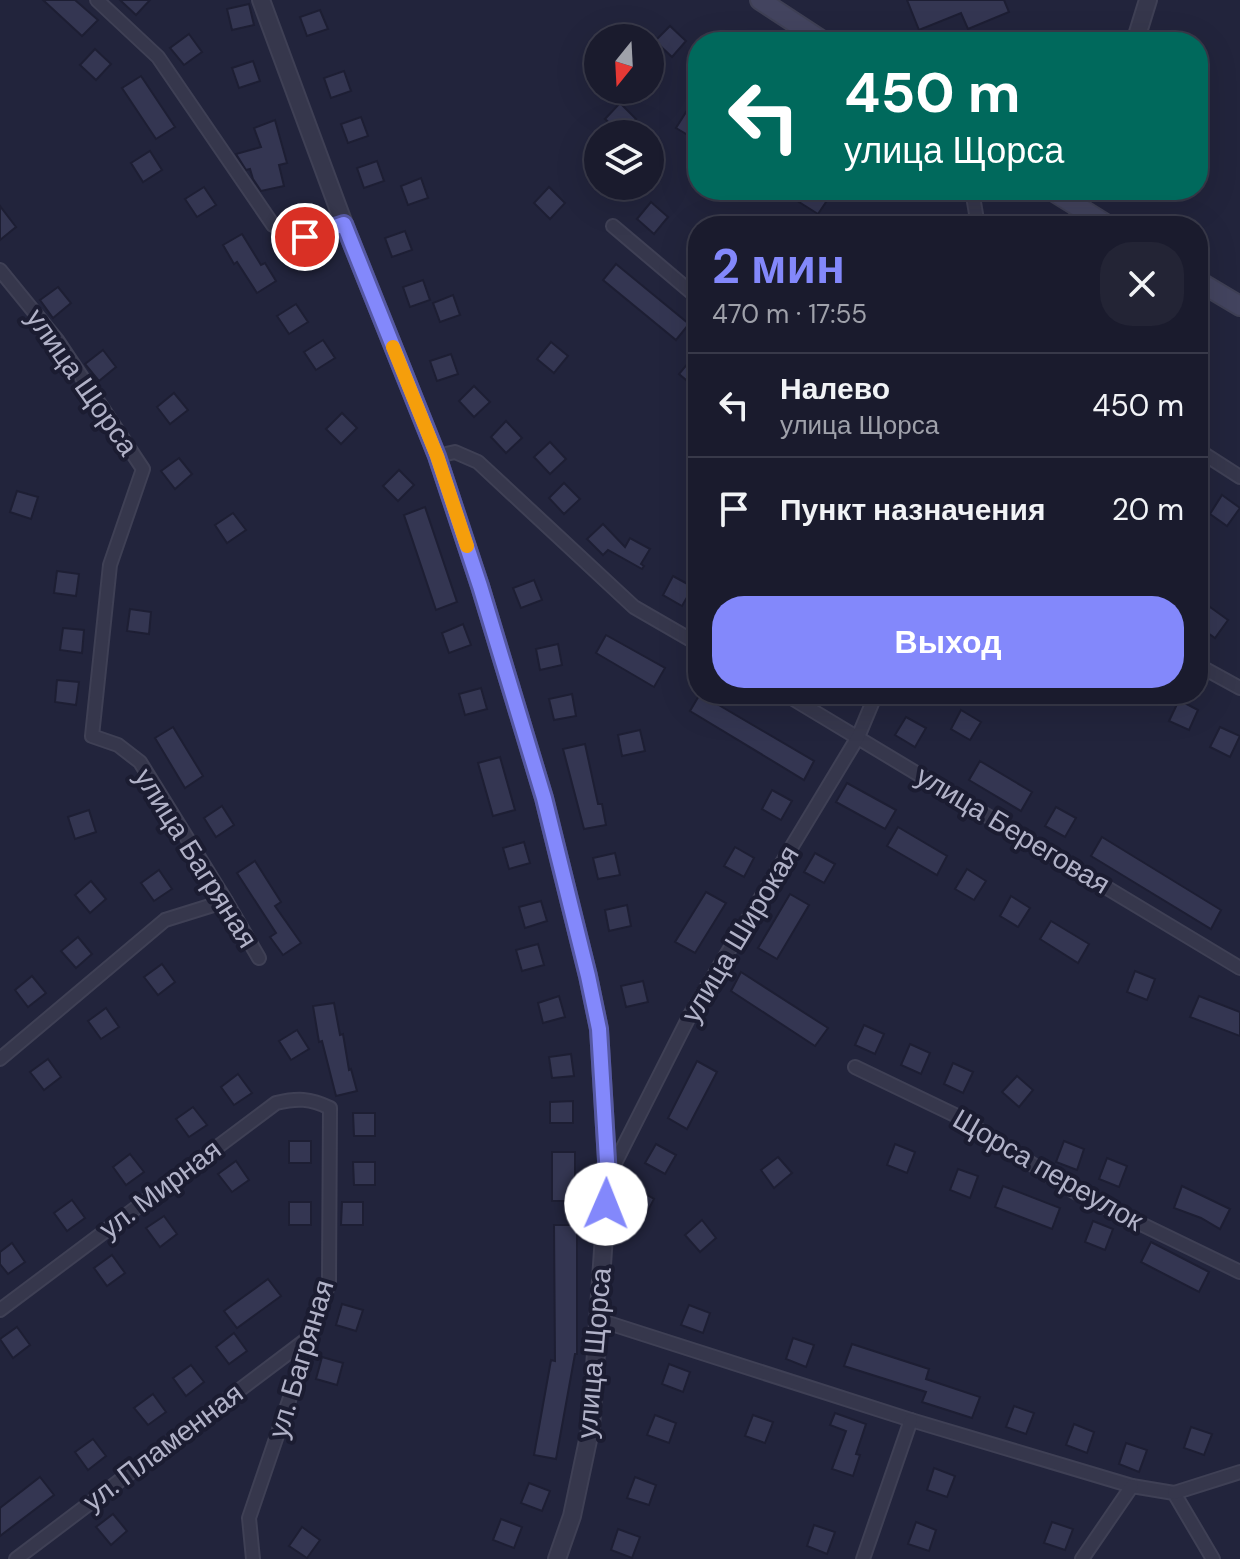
<!DOCTYPE html>
<html lang="ru">
<meta charset="utf-8">
<style>
body{margin:0;font-family:"DM Sans",sans-serif;background:#232435;color:#f1f3f6;height:100vh;display:flex;flex-direction:column;font-size:30px;white-space:nowrap}
*{box-sizing:border-box;margin:0}
p{font-size:26px;color:#9fa1aa}
.icon{flex:none;width:44px;height:44px;fill:none;stroke:currentColor;stroke-width:2;stroke-linecap:round;stroke-linejoin:round}
.map{position:relative;flex:1;overflow:hidden}
.details{position:absolute;left:688px;top:216px;width:520px;height:488px;display:flex;flex-direction:column;background:#1a1b2d;border-radius:32px;box-shadow:0 8px 32px #0002,0 0 0 2px #383949}
.details>*{flex:none}
.guide{position:absolute;left:688px;top:32px;width:520px;height:168px;border-radius:32px;box-shadow:0 8px 32px #0002,0 0 0 2px #383949;background:#00695c;color:#fff;overflow:hidden}
.needle{width:52px;rotate:198deg}
.tools{position:absolute;left:584px;top:24px;display:grid;gap:16px}
.tools a{display:grid;place-items:center;width:80px;height:80px;border-radius:50%;background:#1a1b2d;box-shadow:0 8px 32px #0002,0 0 0 2px #383949;font-size:40px}
.pin{position:absolute;display:grid;place-items:center;width:68px;height:68px;color:#fff;margin:-34px;border:4px solid #fff;border-radius:50%;box-shadow:0 2px 8px #0007}
.me{position:absolute;width:88px;margin:-44px;rotate:1deg;stroke-linejoin:round;filter:drop-shadow(0 0 6px #0008)}
.turn{display:flex;align-items:center;gap:28px;height:168px;padding:0 24px;font-size:36px}
.turn .icon{width:104px;height:104px;stroke-width:2.5}
.turn b{display:block;font-size:56px;line-height:68px}
.round{display:grid;place-items:center;flex:none;width:84px;height:84px;border-radius:32px;background:#232435}
.head{display:flex;align-items:center;justify-content:space-between;height:136px;padding:0 24px}
h1{font-size:48px;font-weight:700;line-height:60px;color:#8388fb}
.primary-button{display:flex;gap:16px;margin-top:auto;padding:16px 24px}
.primary-button a{flex:1;height:92px;border-radius:32px;background:#8388fb;color:#fff;font-size:32px;font-weight:700;line-height:92px;text-align:center}
ul{padding:0;list-style:none}
li{display:flex;align-items:center;gap:24px;height:104px;padding:0 24px;border-top:2px solid #383949}
li div{flex:1}
li b{display:block;font-size:30px}
li em{font-style:normal}
.map>svg:first-child{display:block}
</style>
<div class="map">
<svg width="1240" height="1559" viewBox="0 0 1240 1559">
<rect width="100%" height="100%" fill="#22243c"/>
<!-- building -->
<g fill="#343652" stroke="#1d1e33" stroke-width="2">
<path d="M43 0H75L98 20 82 36Z"/>
<path d="M120 0H150L136 15Z"/>
<path d="M907 0H1004L1009 12 968 29 961 13 919 30Z"/>
<path d="M249 4 254 25 232 30 227 9Z"/>
<path d="M320 10 328 29 307 36 300 17Z"/>
<path d="M670 26 686 41 672 57 655 41Z"/>
<path d="M189 34 202 52 184 65 170 48Z"/>
<path d="M95 49 111 64 96 80 80 65Z"/>
<path d="M253 61 260 81 239 88 232 68Z"/>
<path d="M344 71 351 91 331 98 324 78Z"/>
<path d="M141 76 175 127 156 139 122 88Z"/>
<path d="M620 103 636 119 622 134 605 119Z"/>
<path d="M688 109 698 116V141L676 128Z"/>
<path d="M361 117 368 136 348 143 341 124Z"/>
<path d="M275 120 287 163 279 165 284 186 261 191 253 179 250 169 246 170 236 154 261 147 254 128Z"/>
<path d="M150 151 162 170 143 182 131 163Z"/>
<path d="M377 161 384 181 364 188 357 168Z"/>
<path d="M421 178 428 198 408 205 401 186Z"/>
<path d="M204 187 216 205 197 217 185 199Z"/>
<path d="M549 187 565 203 550 219 534 203Z"/>
<path d="M780 190H821L830 196 818 214Z"/>
<path d="M651 202 668 217 654 234 637 219Z"/>
<path d="M0 206 16 227 0 240Z"/>
<path d="M405 231 412 250 392 257 385 238Z"/>
<path d="M242 234 261 265 265 263 276 281 257 293 237 262 234 264 223 245Z"/>
<path d="M616 264 689 324 676 340 603 280Z"/>
<path d="M423 280 430 300 410 307 403 287Z"/>
<path d="M58 287 71 303 53 318 40 300Z"/>
<path d="M453 295 460 315 440 322 433 303Z"/>
<path d="M296 304 308 322 289 334 277 316Z"/>
<path d="M323 340 335 358 316 370 304 352Z"/>
<path d="M551 342 568 356 554 373 537 359Z"/>
<path d="M103 350 116 367 99 381 85 364Z"/>
<path d="M698 351V390L679 374Z"/>
<path d="M451 354 458 374 437 381 430 361Z"/>
<path d="M474 386 490 402 474 417 459 401Z"/>
<path d="M174 393 188 410 170 424 157 407Z"/>
<path d="M342 413 357 428 341 444 326 429Z"/>
<path d="M506 421 522 438 506 453 491 437Z"/>
<path d="M550 442 566 459 550 474 534 457Z"/>
<path d="M179 458 192 474 175 489 161 471Z"/>
<path d="M399 470 414 485 398 501 383 486Z"/>
<path d="M564 483 580 499 564 514 549 498Z"/>
<path d="M17 491 38 497 31 519 10 512Z"/>
<path d="M1222 495 1240 508 1227 526 1210 514Z"/>
<path d="M425 507 457 602 436 610 404 515Z"/>
<path d="M233 513 246 530 227 543 215 525Z"/>
<path d="M603 524 625 547 630 538 650 549 641 564 644 566 642 569 608 550 603 555 587 539Z"/>
<path d="M57 571 79 574 76 596 54 593Z"/>
<path d="M673 576 693 587 682 606 663 595Z"/>
<path d="M534 580 542 600 521 608 513 588Z"/>
<path d="M1210 607 1228 620 1215 638 1198 626Z"/>
<path d="M130 609 151 612 149 634 127 631Z"/>
<path d="M463 624 471 645 449 653 442 633Z"/>
<path d="M63 628 84 630 82 653 60 650Z"/>
<path d="M606 635 665 668 654 687 596 653Z"/>
<path d="M558 644 562 665 540 670 536 649Z"/>
<path d="M57 680 79 682 76 705 55 702Z"/>
<path d="M481 688 487 709 465 715 459 694Z"/>
<path d="M572 694 576 716 554 720 549 699Z"/>
<path d="M700 694 814 761 804 780 690 711Z"/>
<path d="M1179 700 1198 710 1189 730 1169 721Z"/>
<path d="M961 710 981 722 970 740 951 729Z"/>
<path d="M906 717 926 728 915 747 895 735Z"/>
<path d="M173 727 203 776 185 788 155 738Z"/>
<path d="M1220 727 1240 736 1230 757 1210 747Z"/>
<path d="M640 730 645 751 622 756 618 735Z"/>
<path d="M585 744 598 804H602L606 825 584 829 563 749Z"/>
<path d="M500 757 515 810 493 816 478 763Z"/>
<path d="M980 761 1032 792 1021 811 969 780Z"/>
<path d="M847 783 896 810 885 829 836 802Z"/>
<path d="M772 790 792 801 781 820 762 809Z"/>
<path d="M222 806 234 825 216 837 204 818Z"/>
<path d="M1056 807 1076 818 1065 837 1045 826Z"/>
<path d="M89 810 96 832 75 839 68 817Z"/>
<path d="M898 827 947 856 937 875 887 846Z"/>
<path d="M1102 837 1221 910 1211 929 1091 856Z"/>
<path d="M524 842 530 863 509 869 503 848Z"/>
<path d="M735 847 754 858 744 877 724 866Z"/>
<path d="M615 853 620 875 598 879 593 858Z"/>
<path d="M815 853 835 864 824 883 804 872Z"/>
<path d="M255 861 281 902 275 906 301 943 283 955 270 937 276 933 237 873Z"/>
<path d="M967 869 986 881 974 900 955 889Z"/>
<path d="M159 870 172 889 154 901 141 883Z"/>
<path d="M91 881 106 899 90 913 75 895Z"/>
<path d="M706 892 726 903 695 953 675 942Z"/>
<path d="M790 894 809 905 777 959 758 948Z"/>
<path d="M1011 896 1030 908 1018 927 1000 916Z"/>
<path d="M541 901 547 921 525 928 519 907Z"/>
<path d="M627 905 631 926 609 931 605 910Z"/>
<path d="M1051 921 1089 944 1078 963 1040 939Z"/>
<path d="M78 937 92 954 76 968 61 951Z"/>
<path d="M538 944 544 965 522 971 516 950Z"/>
<path d="M162 964 175 982 158 995 144 977Z"/>
<path d="M1135 971 1155 979 1147 1000 1127 992Z"/>
<path d="M741 972 828 1028 815 1046 731 991Z"/>
<path d="M32 976 46 993 28 1007 15 990Z"/>
<path d="M643 981 648 1002 626 1007 621 986Z"/>
<path d="M559 996 565 1017 543 1023 538 1003Z"/>
<path d="M1199 996 1240 1012V1036L1190 1017Z"/>
<path d="M334 1003 340 1035 343 1034 349 1070 351 1069 357 1091 336 1096 322 1041 319 1042 313 1006Z"/>
<path d="M106 1008 119 1027 101 1039 88 1021Z"/>
<path d="M864 1025 884 1034 875 1054 855 1045Z"/>
<path d="M297 1030 309 1049 291 1060 279 1041Z"/>
<path d="M910 1044 930 1053 921 1074 901 1065Z"/>
<path d="M571 1054 574 1076 552 1078 549 1057Z"/>
<path d="M48 1059 61 1077 44 1090 30 1072Z"/>
<path d="M697 1061 717 1072 687 1129 668 1118Z"/>
<path d="M953 1063 973 1072 963 1093 944 1084Z"/>
<path d="M238 1074 252 1093 234 1105 221 1087Z"/>
<path d="M1017 1076 1033 1090 1019 1107 1002 1092Z"/>
<path d="M573 1101V1123H550V1102Z"/>
<path d="M193 1107 207 1125 189 1137 176 1119Z"/>
<path d="M353 1113H375V1136H354Z"/>
<rect x="289" y="1141" width="22" height="22"/>
<path d="M1064 1141 1084 1149 1077 1170 1056 1162Z"/>
<path d="M656 1144 676 1155 665 1174 645 1163Z"/>
<path d="M895 1144 915 1152 907 1173 887 1165Z"/>
<rect x="552" y="1152" width="23" height="49"/>
<path d="M130 1154 144 1172 126 1185 113 1167Z"/>
<path d="M778 1157 792 1173 774 1188 761 1170Z"/>
<path d="M1107 1158 1127 1166 1119 1187 1099 1179Z"/>
<path d="M236 1161 249 1180 232 1192 218 1174Z"/>
<path d="M353 1162H375V1185H354Z"/>
<path d="M958 1169 978 1176 970 1198 950 1190Z"/>
<path d="M1003 1186 1060 1208 1052 1229 995 1207Z"/>
<path d="M1182 1186 1230 1209 1220 1229 1201 1218 1174 1208Z"/>
<path d="M635 1188 654 1199 644 1218 624 1208Z"/>
<path d="M72 1200 85 1218 67 1231 54 1213Z"/>
<rect x="289" y="1202" width="22" height="23"/>
<path d="M342 1202H363V1225H341Z"/>
<path d="M164 1216 177 1234 160 1247 146 1228Z"/>
<path d="M702 1220 716 1238 700 1252 685 1235Z"/>
<path d="M1093 1221 1113 1229 1105 1250 1085 1242Z"/>
<path d="M554 1225H577V1354H575L556 1459 534 1455 551 1360 555 1361Z"/>
<path d="M1151 1242 1209 1272 1199 1292 1141 1262Z"/>
<path d="M12 1243 25 1262 8 1274 0 1264V1252Z"/>
<path d="M112 1255 125 1273 107 1286 94 1268Z"/>
<path d="M268 1279 281 1296 237 1328 224 1311Z"/>
<path d="M342 1304 363 1310 356 1331 336 1325Z"/>
<path d="M689 1305 710 1313 703 1333 681 1325Z"/>
<path d="M17 1327 30 1345 13 1358 0 1339Z"/>
<path d="M234 1333 247 1351 229 1364 216 1347Z"/>
<path d="M793 1338 814 1345 806 1367 786 1359Z"/>
<path d="M852 1344 929 1369 926 1379 980 1397 972 1418 922 1402 926 1392 844 1366Z"/>
<path d="M322 1357 343 1363 337 1385 316 1379Z"/>
<path d="M669 1364 690 1372 683 1392 662 1384Z"/>
<path d="M191 1365 204 1382 186 1396 173 1378Z"/>
<path d="M153 1394 166 1412 148 1425 134 1408Z"/>
<path d="M1014 1406 1034 1413 1026 1434 1006 1427Z"/>
<path d="M835 1413 866 1424 856 1454 860 1455 853 1476 832 1469 846 1431 830 1425Z"/>
<path d="M655 1415 676 1423 669 1443 647 1435Z"/>
<path d="M753 1415 773 1422 765 1443 745 1436Z"/>
<path d="M1074 1424 1094 1432 1087 1453 1066 1445Z"/>
<path d="M1191 1427 1212 1434 1204 1455 1184 1448Z"/>
<path d="M93 1439 106 1456 88 1470 75 1452Z"/>
<path d="M1126 1443 1147 1450 1139 1472 1119 1464Z"/>
<path d="M934 1468 955 1476 947 1497 927 1490Z"/>
<path d="M40 1477 54 1495 0 1536V1508Z"/>
<path d="M635 1477 656 1485 649 1505 627 1498Z"/>
<path d="M529 1483 550 1491 542 1511 521 1503Z"/>
<path d="M113 1514 127 1531 111 1545 96 1527Z"/>
<path d="M501 1519 522 1527 514 1548 493 1540Z"/>
<path d="M916 1522 936 1530 929 1551 908 1544Z"/>
<path d="M1052 1522 1073 1529 1065 1550 1044 1543Z"/>
<path d="M814 1525 835 1532 827 1554 807 1546Z"/>
<path d="M302 1527 320 1540 307 1558 289 1546Z"/>
<path d="M618 1529 640 1537 632 1558 611 1550Z"/>
</g>
<g fill="none" stroke-linecap="round" stroke-linejoin="round">
<defs>
<g id="minor">
<path d="M97 0 158 57 273 225C304 242 312 234 344 224"/>
<path d="M972 190 978 226"/>
<path d="M613 226 698 298"/>
<path d="M0 270 57 340 143 469 110 565 92 736 118 745 140 762 226 901 259 958"/>
<path d="M1198 450 1240 477"/>
<path d="M437 456 455 452 478 462 634 607 698 644"/>
<path d="M1198 665 1240 688"/>
<path d="M785 694 1240 968"/>
<path d="M0 1059 165 920 226 901"/>
<path d="M855 1067 959 1117 1075 1192 1240 1272"/>
<path d="M608 1177 690 1015 858 737 876 694"/>
<path d="M0 1310 276 1103C297 1098 310 1098 330 1108L329 1283 249 1518 253 1559"/>
<path d="M599 1320 911 1420 1132 1486 1174 1493 1213 1559"/>
<path d="M1174 1493 1240 1472"/>
<path d="M16 1559 311 1336"/>
<path d="M863 1559 911 1420"/>
<path d="M1082 1559 1132 1486"/>
</g>
<g id="tertiary">
<path d="M261 0 344 224 437 456 480 586 544 798 588 976 599 1029 608 1177 591 1426 572 1516 557 1559"/>
<path d="M1135 42 1148 0"/>
<path d="M1075 206 1085 190"/>
</g>
<g id="secondary">
<path d="M760 0 824 42"/>
<path d="M1051 190 1109 226"/>
<path d="M1198 281 1240 306"/>
</g>
</defs>
<!-- minor casing -->
<use href="#minor" stroke="#3f4055" stroke-width="16"/>
<!-- tertiary casing -->
<use href="#tertiary" stroke="#3f4055" stroke-width="20"/>
<!-- secondary casing -->
<use href="#secondary" stroke="#3f4055" stroke-width="22"/>
<!-- minor -->
<use href="#minor" stroke="#36374c" stroke-width="12"/>
<!-- tertiary -->
<use href="#tertiary" stroke="#36374c" stroke-width="16"/>
<!-- secondary -->
<use href="#secondary" stroke="#43445f" stroke-width="18"/>
</g>
<g fill="none" stroke-linecap="round" stroke-linejoin="round">
<defs>
<path id="route" d="M305 237 344 224 437 456 480 586 544 798 588 976 599 1029 608 1177 606 1204"/>
</defs>
<!-- route casing -->
<use href="#route" stroke="#5558a3" stroke-width="20"/>
<!-- route -->
<use href="#route" stroke="#8388fb" stroke-width="14"/>
<!-- slow -->
<path stroke="#f59e0b" stroke-width="14" d="M393 347 437 456 467 546"/>
</g>
<g text-anchor="middle" dominant-baseline="central" stroke-width="8" stroke-linejoin="round" paint-order="stroke">
<!-- street labels -->
<g font-size="28" fill="#b1b2c8" stroke="#1b1c31">
<text transform="translate(82 382) rotate(55)">улица Щорса</text>
<text transform="translate(1013 830) rotate(31)">улица Береговая</text>
<text transform="translate(196 858) rotate(58)">улица Багряная</text>
<text transform="translate(740 934) rotate(-59)">улица Широкая</text>
<text transform="translate(1048 1170) rotate(30)">Щорса переулок</text>
<text transform="translate(160 1189) rotate(-37)">ул. Мирная</text>
<text transform="translate(594 1353) rotate(-85)">улица Щорса</text>
<text transform="translate(301 1359) rotate(-73)">ул. Багряная</text>
<text transform="translate(163 1447) rotate(-37)">ул. Пламенная</text>
</g>
</g>
</svg>
<div class="tools">
<a><svg class="needle" viewBox="-14 -14 28 28"><path d="M0-13l5 13h-10z" fill="#e53935"/><path d="M0 13l5-13h-10z" fill="#9fa1aa"/></svg></a>
<a><svg class="icon" aria-label="layers" viewBox="0 0 24 24"><path d="M12 4l9 5-9 5-9-5zM3 14l9 5 9-5"/></svg></a>
</div>
<div class="pin" style="left:305px;top:237px;background:#d93025"><svg class="icon" aria-label="arrive" viewBox="0 0 24 24"><path d="M6 21V4h12l-3 4 3 4H6"/></svg></div>
<svg class="me" style="left:606px;top:1204px" viewBox="-20 -20 40 40"><circle r="19" fill="#fff"/><path d="M0-13L10 11 0 6-10 11z" fill="#8388fb"/></svg>
<div class="guide">
<div class="turn"><svg class="icon" aria-label="left" viewBox="0 0 24 24"><path d="M17 20v-9H6M10 6l-5 5 5 5"/></svg><div><b>450 m</b>улица Щорса</div></div>
</div>
<section class="details">
<div class="head"><div><h1>2 мин</h1><p>470 m · 17:55</p></div><a class="round"><svg class="icon" aria-label="close" viewBox="0 0 24 24"><path d="M6 6l12 12M18 6L6 18"/></svg></a></div>
<ul>
<li><svg class="icon" aria-label="left" viewBox="0 0 24 24"><path d="M17 20v-9H6M10 6l-5 5 5 5"/></svg><div><b>Налево</b><p>улица Щорса</p></div><em>450 m</em></li>
<li><svg class="icon" aria-label="arrive" viewBox="0 0 24 24"><path d="M6 21V4h12l-3 4 3 4H6"/></svg><div><b>Пункт назначения</b></div><em>20 m</em></li>
</ul>
<div class="primary-button"><a>Выход</a></div>
</section>
</div>
